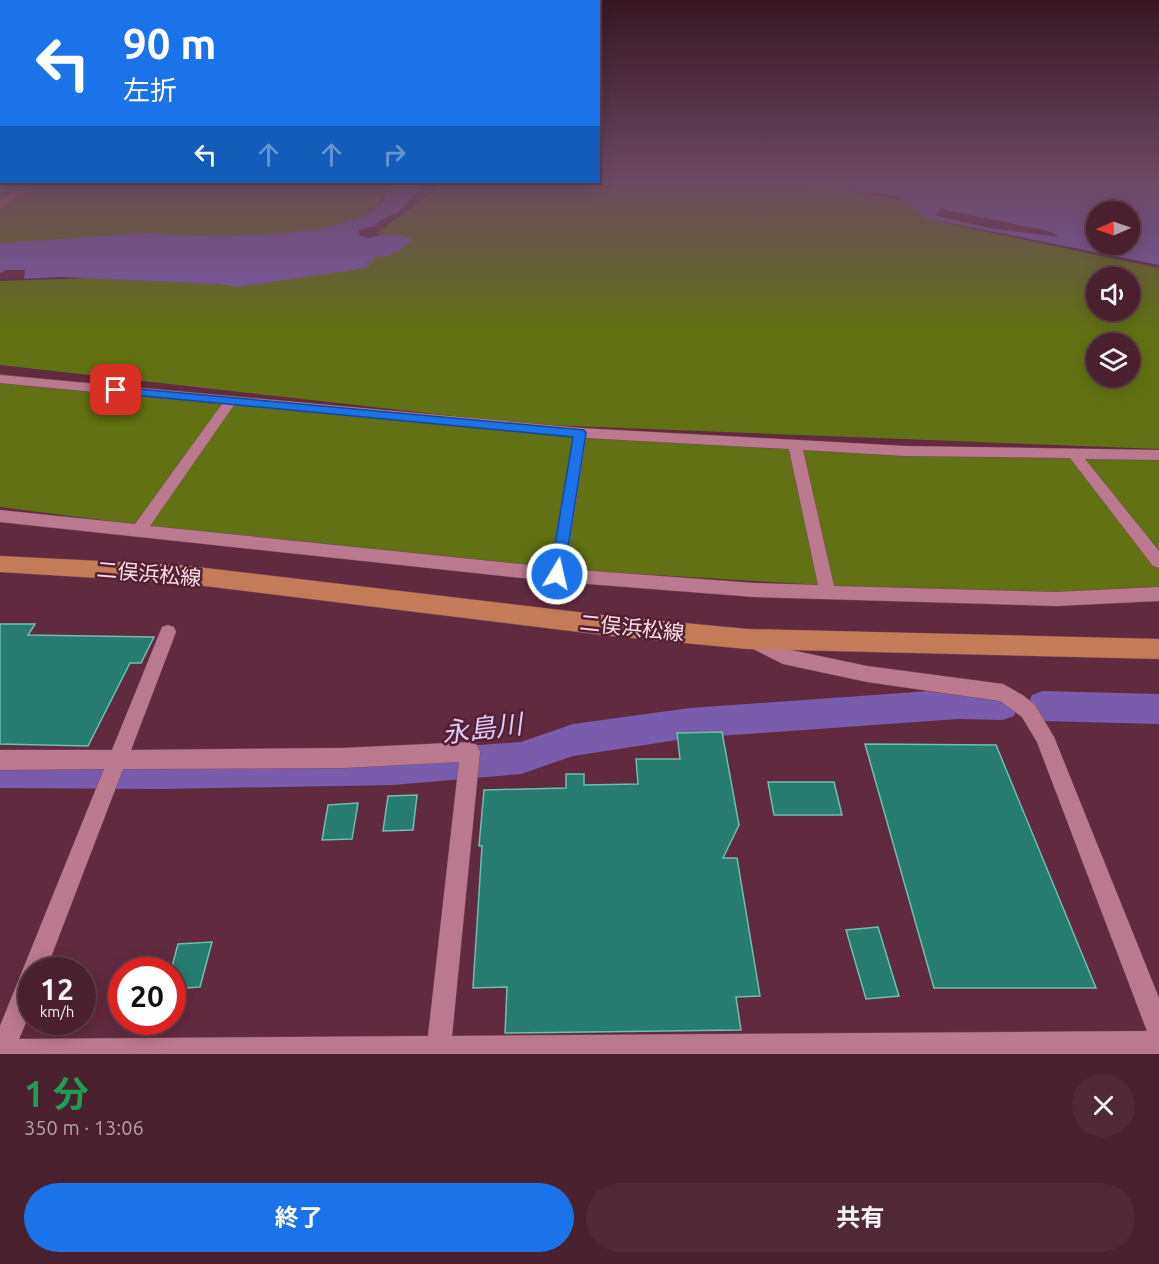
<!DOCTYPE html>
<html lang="ja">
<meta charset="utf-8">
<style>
body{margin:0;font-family:Ubuntu,"Noto Sans JP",sans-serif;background:#512836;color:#f1f3f6;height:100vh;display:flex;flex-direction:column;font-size:22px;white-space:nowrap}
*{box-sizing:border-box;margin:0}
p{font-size:20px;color:#b2a3aa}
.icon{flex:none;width:33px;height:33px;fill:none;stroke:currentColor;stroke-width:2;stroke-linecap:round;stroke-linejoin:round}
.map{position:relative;height:1054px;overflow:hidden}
.sheet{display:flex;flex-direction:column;background:#4a202e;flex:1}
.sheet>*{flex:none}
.guide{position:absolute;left:0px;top:0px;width:600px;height:183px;box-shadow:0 3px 15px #0003,0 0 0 2px #613e4a;background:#1a73e8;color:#fff;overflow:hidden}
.needle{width:39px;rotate:268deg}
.fabs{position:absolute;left:1086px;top:201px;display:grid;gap:12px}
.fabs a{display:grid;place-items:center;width:54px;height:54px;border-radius:50%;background:#4a202e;box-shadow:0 3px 15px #0003,0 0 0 2px #613e4a;font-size:30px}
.speed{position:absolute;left:18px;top:957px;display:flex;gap:12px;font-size:30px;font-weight:700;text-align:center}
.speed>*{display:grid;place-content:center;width:78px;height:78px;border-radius:50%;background:#4a202e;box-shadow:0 3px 15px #0003,0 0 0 2px #613e4a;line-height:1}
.speed small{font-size:15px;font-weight:400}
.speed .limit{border:9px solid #d22;background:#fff;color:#111}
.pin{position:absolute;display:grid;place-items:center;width:51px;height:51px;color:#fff;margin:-26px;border-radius:12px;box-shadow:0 3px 9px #0006}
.me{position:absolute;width:66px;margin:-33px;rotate:9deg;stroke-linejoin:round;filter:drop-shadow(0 0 4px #0008)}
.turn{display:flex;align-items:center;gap:21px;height:126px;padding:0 24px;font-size:27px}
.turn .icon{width:78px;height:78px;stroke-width:2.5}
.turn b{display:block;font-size:42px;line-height:51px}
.lanes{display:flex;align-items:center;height:57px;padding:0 24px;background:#0003;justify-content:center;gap:30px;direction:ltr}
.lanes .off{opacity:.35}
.round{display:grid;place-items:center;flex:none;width:63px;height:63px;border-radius:32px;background:#512836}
.headline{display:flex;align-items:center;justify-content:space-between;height:102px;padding:0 24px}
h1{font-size:36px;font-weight:700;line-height:45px;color:#1e9e55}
.action{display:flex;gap:12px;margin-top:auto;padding:12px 24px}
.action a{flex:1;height:69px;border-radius:36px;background:#1a73e8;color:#fff;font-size:24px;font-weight:700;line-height:69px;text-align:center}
.action a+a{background:#512836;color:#f1f3f6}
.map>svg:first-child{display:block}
</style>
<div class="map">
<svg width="1159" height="1054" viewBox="0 0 1159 1054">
<rect width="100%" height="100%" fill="#622a3e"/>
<!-- green -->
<g fill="#617113" fill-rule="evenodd">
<path d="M0 183H392L378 205 344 228 223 245 134 234 0 255Z"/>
<path d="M444 183 815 185 904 200 945 223 1159 268V449L546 425 836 447 1159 453V593L1056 599 421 561 0 507V374L288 406 497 421 0 365V281L92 278 253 285 412 240 376 234ZM1096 278H1130V310H1096ZM1096 344H1130V376H1096Z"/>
</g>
<!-- water -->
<g fill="#7a5cac" fill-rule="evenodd">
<path d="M390 183H425L397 213 386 217 374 226 359 230 360 235 368 238C384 234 398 232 414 240 398 250 394 258 373 257L374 261 366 263 371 266 353 270 237 287 220 284 60 277 24 279 25 270H6L0 273V243C47 240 94 237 141 233 156 232 171 235 186 235 230 236 363 239 386 196 388 192 388 187 390 183Z"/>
<path d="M789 183H1159V265L925 218 904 200 894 195ZM941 209 1048 231 1060 237 989 228 937 216 936 214ZM1096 212H1130V244H1096Z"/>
</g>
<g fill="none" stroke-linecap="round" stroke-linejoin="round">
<!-- river -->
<g fill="#7a5cac" fill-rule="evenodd">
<path d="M958 689 1003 690 1014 694 1019 705 1014 716 1003 720 958 719 690 738 573 756 521 774 393 785 161 789 0 788V754L161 755 393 751 521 742 573 724 690 708Z"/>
<path d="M1043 691 1159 694V724L1043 721 1032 717 1027 706 1032 695Z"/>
</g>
</g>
<!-- building -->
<g fill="#267c6e" stroke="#6ebfaf" stroke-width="1.5">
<path d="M0 624H35L28 635 154 637 141 663H130L88 746 0 744Z"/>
<path d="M722 732 739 825 723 858H737L760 996 736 997 741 1030 505 1033 507 987 473 988 482 846H479L484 790 566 788V774H584V785L638 784 636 759H680L677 733Z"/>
<path d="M865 744 996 745 1096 988H934Z"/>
<path d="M768 782H834L842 815H774Z"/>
<path d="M417 795 413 830 383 831 388 796Z"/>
<path d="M358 803 352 839 322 840 328 805Z"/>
<path d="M878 927 899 996 866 999 846 930Z"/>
<path d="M212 942 200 987 172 989 171 970 178 944Z"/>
</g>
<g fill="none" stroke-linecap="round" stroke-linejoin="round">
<defs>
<g id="minor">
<path d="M0 375 580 428 905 446 1159 450V460L1085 459 1159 551V568L1153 566 1070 458 905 456 803 450 834 586 1056 592 1159 587V601L1056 606 754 597 550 581 0 522V510L135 524 222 404 0 383ZM234 405 573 437 550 567 150 526ZM586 438 789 449 818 585 754 583 566 569Z"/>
<path d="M168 625 174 627 176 632 131 750 343 748 470 742 477 745 480 752 452 1036 1147 1031 1037 742 1022 717 1000 701 867 682 783 664 747 646 744 641 747 636 753 633 786 649 867 666 1003 684 1024 696 1035 705 1054 737 1159 998V1054H0V1026L104 769 0 770V750H112L160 632 162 627ZM459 762 428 1036 19 1039 32 1008V970H46L123 769 343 768Z"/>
</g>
<g id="major">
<path d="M25 183H38L0 209V201Z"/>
<path d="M0 556 180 565 611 616 747 629 1159 639V659L747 649 611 636 180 583 0 572Z"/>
</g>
</defs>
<!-- minor casing -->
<use href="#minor" stroke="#78495b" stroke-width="1"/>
<!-- major casing -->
<use href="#major" stroke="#78495b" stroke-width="1"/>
<!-- minor -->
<use href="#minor" fill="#ba798e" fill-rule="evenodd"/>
<!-- major -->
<use href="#major" fill="#c47b57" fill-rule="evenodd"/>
</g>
<!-- sky -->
<linearGradient id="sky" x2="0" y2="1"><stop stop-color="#361722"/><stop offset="0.55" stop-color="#6b4a63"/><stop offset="1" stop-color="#6b4a63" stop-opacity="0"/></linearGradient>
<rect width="1159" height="331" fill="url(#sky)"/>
<!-- route -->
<path fill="#1a73e8" stroke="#114b97" stroke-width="1.5" d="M116 387 584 430 586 433 564 574 562 579H552L550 574 573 437 112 393V388Z"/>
<g text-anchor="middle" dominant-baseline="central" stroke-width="5" stroke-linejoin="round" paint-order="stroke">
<!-- street labels -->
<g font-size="21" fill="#fcdfe7" stroke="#562034">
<text transform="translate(149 573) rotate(5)">二俣浜松線</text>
<text transform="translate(632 627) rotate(6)">二俣浜松線</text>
</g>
<!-- near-water labels -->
<g font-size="27" font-style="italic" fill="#dbcdf9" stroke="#562034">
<text transform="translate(482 728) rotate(-7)">永島川</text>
</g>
</g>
</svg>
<div class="fabs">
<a><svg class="needle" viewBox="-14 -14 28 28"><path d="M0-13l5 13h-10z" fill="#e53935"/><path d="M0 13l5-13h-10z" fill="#b2a3aa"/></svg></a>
<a><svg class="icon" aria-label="sound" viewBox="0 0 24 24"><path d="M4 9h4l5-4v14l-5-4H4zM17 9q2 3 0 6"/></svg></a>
<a><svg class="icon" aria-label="layers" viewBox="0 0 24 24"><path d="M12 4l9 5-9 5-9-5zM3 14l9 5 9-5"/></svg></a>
</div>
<div class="speed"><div>12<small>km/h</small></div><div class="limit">20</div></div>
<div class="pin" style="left:116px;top:390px;background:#d93025"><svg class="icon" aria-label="arrive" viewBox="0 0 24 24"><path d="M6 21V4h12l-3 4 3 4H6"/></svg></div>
<svg class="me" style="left:557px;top:574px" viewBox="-20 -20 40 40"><circle r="17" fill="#1a73e8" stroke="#fff" stroke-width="3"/><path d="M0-11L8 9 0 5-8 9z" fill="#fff"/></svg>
<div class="guide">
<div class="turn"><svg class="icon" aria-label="left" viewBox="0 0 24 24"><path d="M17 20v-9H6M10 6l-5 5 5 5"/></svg><div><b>90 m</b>左折</div></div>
<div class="lanes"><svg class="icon" aria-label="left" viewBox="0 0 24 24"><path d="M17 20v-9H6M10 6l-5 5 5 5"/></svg><svg class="icon off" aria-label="ahead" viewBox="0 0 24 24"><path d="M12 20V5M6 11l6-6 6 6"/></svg><svg class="icon off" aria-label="ahead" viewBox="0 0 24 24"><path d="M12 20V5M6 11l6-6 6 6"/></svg><svg class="icon off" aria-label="right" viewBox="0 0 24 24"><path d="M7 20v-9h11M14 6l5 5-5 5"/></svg></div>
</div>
</div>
<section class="sheet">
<div class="headline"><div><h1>1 分</h1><p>350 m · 13:06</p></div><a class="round"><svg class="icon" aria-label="close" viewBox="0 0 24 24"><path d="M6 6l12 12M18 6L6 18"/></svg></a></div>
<div class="action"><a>終了</a><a>共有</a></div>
</section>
